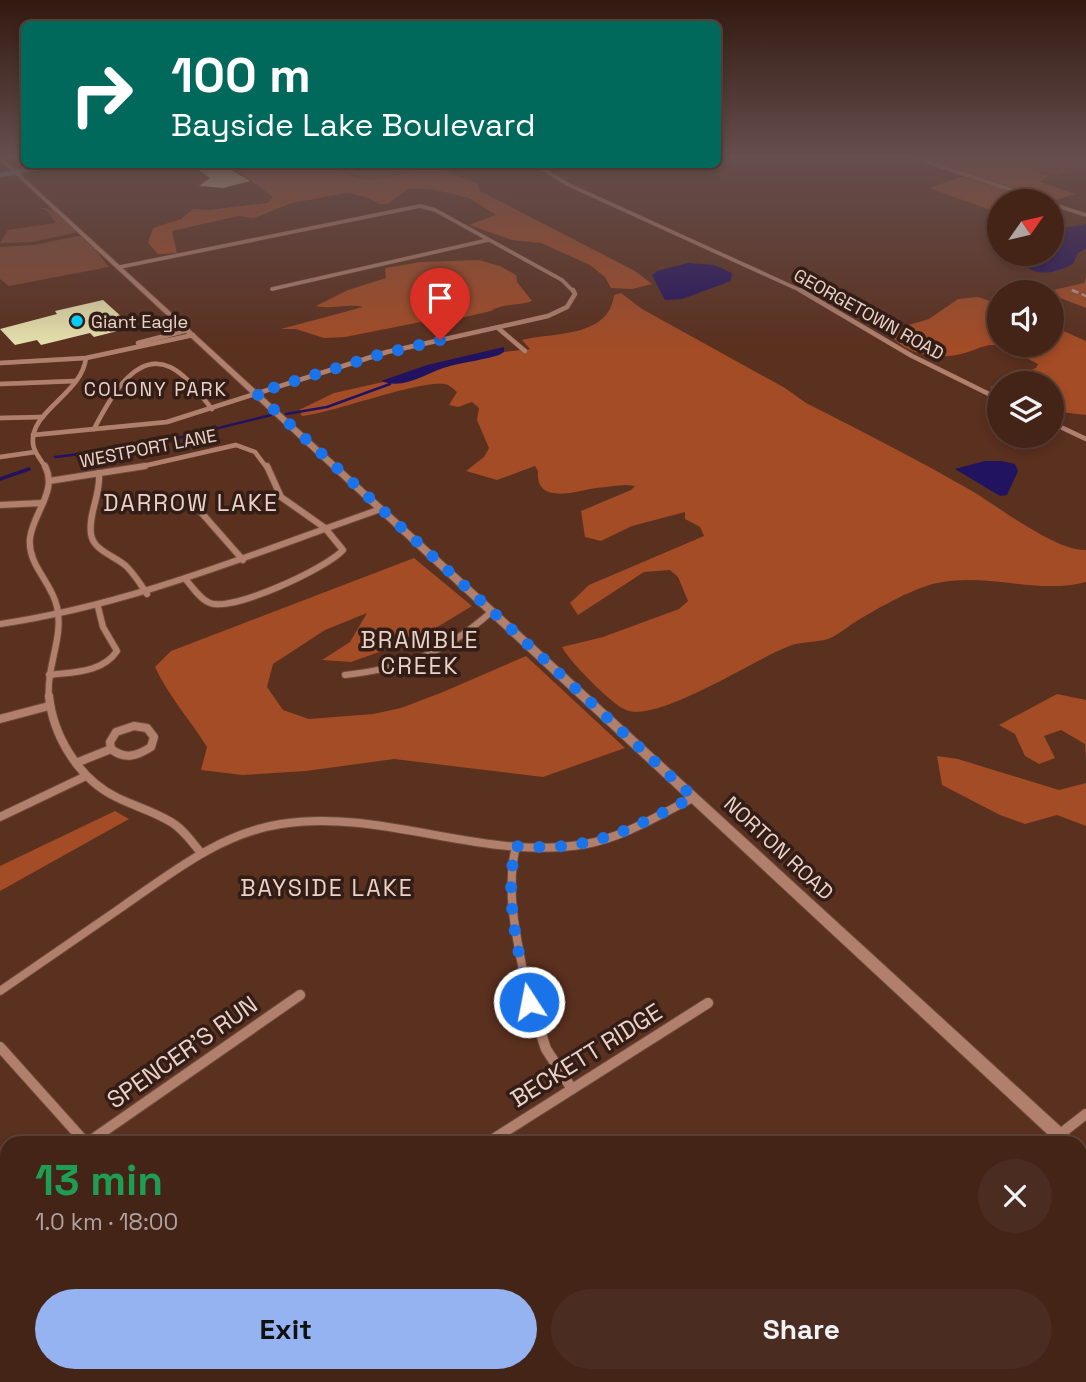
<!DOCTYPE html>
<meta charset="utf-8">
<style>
body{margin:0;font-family:"Space Grotesk",sans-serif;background:#4b2c20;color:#f1f3f6;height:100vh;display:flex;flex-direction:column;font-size:26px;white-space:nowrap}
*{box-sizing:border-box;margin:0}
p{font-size:23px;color:#afa4a1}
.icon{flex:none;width:38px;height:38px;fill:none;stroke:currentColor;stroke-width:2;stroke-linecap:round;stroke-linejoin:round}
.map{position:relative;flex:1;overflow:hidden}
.side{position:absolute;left:0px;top:1136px;width:1087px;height:247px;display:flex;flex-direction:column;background:#442417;border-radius:21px 21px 0 0;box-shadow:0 4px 10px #0003,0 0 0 2px #5c4136}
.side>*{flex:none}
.top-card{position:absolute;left:21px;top:21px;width:700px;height:147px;border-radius:10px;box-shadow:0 4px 10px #0003,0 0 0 2px #5c4136;background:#00695c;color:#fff;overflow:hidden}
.needle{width:46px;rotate:56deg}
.controls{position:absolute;left:987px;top:189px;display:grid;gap:14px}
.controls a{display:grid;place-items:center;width:77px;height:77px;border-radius:50%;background:#442417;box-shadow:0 4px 10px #0003,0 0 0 2px #5c4136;font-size:35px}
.pin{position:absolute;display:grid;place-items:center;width:60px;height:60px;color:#fff;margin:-72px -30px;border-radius:50% 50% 50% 0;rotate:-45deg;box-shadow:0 0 7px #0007}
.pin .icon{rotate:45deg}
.me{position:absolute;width:77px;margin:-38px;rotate:349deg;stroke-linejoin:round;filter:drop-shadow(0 0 5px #0008)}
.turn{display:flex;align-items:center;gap:24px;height:147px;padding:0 35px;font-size:32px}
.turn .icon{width:91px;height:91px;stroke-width:2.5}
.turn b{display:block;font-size:49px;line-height:60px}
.round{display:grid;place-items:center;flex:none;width:74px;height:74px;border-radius:37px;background:#4b2c20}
.headline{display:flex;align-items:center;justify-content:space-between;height:119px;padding:0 35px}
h1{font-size:42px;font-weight:700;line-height:52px;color:#1e9e55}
.action{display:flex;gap:14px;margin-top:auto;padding:14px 35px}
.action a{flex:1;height:80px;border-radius:42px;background:#95b2f1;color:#111;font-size:28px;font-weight:700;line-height:80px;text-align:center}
.action a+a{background:#4b2c20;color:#f1f3f6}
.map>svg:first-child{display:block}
</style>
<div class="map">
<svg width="1086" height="1382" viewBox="0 0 1086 1382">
<rect width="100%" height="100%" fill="#5a301f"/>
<!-- green -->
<g fill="#824831">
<path d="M1086 155V168L1057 176 1015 165 1013 156Z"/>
<path d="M329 165 419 164 420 165C384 184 365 182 329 165Z"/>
<path d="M43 208 56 211 78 232 32 242 0 243 8 230 56 223 45 208 15 215Z"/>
<path d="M78 236 85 237 109 267 9 286 0 279V247L34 245Z"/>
</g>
<!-- forest -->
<g fill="#a34c26">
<path d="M925 155H1011L1013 156 1016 165 1049 175 1041 182 1075 194 1052 201 917 157Z"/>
<path d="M230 165H329L355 177 372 180 406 173 419 165H433L477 184 480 191 635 271 652 284 632 289 611 288 605 277 590 265 541 243 512 240 469 225 496 215 469 198 436 190 415 188 408 189 388 204H379L366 197 347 193 292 203 254 218 238 216 172 231 177 253 158 254 148 243 153 228 181 219 193 209 209 210 267 203 273 197Z"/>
<path d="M961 177 970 179 1040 201H999V213L929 188Z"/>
<path d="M479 260 500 266 516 275 517 282 532 301C519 306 502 303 491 311L443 322 426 321 345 337 324 338 296 329H281L363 307C348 303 332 310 316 306L348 290 386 278 385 268 421 262Z"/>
<path d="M1086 277V308L1045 292 1084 283Z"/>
<path d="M621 293 642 309 785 388 806 403C862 431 918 460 972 491 999 507 1057 552 1086 550V582C1038 595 986 572 937 583 914 588 880 607 860 619 849 625 839 635 828 639 815 643 800 641 787 647 752 661 657 723 626 710 611 704 569 661 562 647L603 637 679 609 688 601 678 577 670 570 644 572 578 615 570 603 589 585 704 536 700 527 685 519V512L632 526 601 541 585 537 581 511 631 490 635 486 625 485C613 486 602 487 590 489 571 493 535 503 538 471L535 466 497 480 466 471 484 457 489 448 477 420 479 408 472 402 458 407 449 405 457 392C454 390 452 387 448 385 427 377 331 414 302 416L299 410 334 393 383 382 410 381 446 366 504 352 530 349 522 340C554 332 609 338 614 295Z"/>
<path d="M978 297 999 304V345H1052V326L1086 341V415L1052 411V383H999V394L990 387 1036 368 1038 364C1028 359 1002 344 992 345 983 345 971 352 961 354 936 360 903 355 888 331L929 319 958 299Z"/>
<path d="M414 558 472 606 429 632 382 651 351 662 322 660 350 642 367 613 325 630 273 664 267 687 283 710 309 719 373 714 401 708 443 692 526 656 625 748 543 777 394 759 306 771 242 775 201 770 207 747C191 721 167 694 155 667L171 651Z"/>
<path d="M1057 694 1086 700V759L1085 744 1061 730 1044 736 1055 758 1039 764 1025 756 1015 734 999 725Z"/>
<path d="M937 756 958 759 1059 790 1086 783V826L1057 815 1025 824 1000 815 942 785Z"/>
<path d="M115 811 129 819 0 891V866Z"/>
<path d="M380 1376H945L950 1382H371Z"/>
</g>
<!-- water -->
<g fill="#221360">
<path d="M1086 224V248L1078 253 1073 264C1057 272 1039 278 1024 265L1035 260 1029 254H1052V230Z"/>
<path d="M688 263 714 265 732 273 731 281 682 299 665 300 652 275 657 271Z"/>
<path d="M504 347V352L499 355C483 360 466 362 450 366 428 371 405 391 381 381L427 365Z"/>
<path d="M985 461H1002L1015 464 1018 471 1007 495 1000 496 955 469Z"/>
</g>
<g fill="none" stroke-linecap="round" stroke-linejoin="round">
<!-- stream-far1 -->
<g stroke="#221360" stroke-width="2.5">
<path d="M286 414 327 407 390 384"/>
<path d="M55 457 146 446 271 415"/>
</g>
<!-- stream -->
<path stroke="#221360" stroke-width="3.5" d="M0 479 29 469"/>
</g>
<!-- building -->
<g fill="#e7e2ae">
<path d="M190 164H221L250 181 223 188 199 186 210 178Z"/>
<path d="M103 300 133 327 94 337 90 333 41 345 37 340 15 345 0 329 57 314 55 311Z"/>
</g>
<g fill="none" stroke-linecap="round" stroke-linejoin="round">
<defs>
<g id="street-far4">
<path d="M906 155 1045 201"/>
<path d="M535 164 567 184 804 292"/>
<path d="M1052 204 1086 215"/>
<path d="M120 267 420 206 435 210 562 280 574 292"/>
<path d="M272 289 488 240"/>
</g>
<g id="street-far3">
<path d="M800 290 912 356 999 399"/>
<path d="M498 328 525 351"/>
<path d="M138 343 188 330"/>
<path d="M0 363 86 358 193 335"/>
<path d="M0 384 76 381"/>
<path d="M0 418 43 417"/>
<path d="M1052 423 1086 439"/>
<path d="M94 429C107 404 134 350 170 367 187 375 200 395 212 409"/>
<path d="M33 435 167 422 387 352 548 316 567 307 575 294 573 290"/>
<path d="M0 457 35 452"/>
<path d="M46 468C42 461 34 453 33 444 29 411 82 394 86 358"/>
<path d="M135 468 236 445 255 452 267 468"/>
</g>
<g id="street-far2">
<path d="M45 466C58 491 33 513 30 538 27 565 52 582 57 607 64 637 46 667 49 698"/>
<path d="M99 473C101 494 88 514 91 534 93 551 116 556 127 567 135 575 141 585 147 594"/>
<path d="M49 481 145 466"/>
<path d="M0 505 42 503"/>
<path d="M199 510 243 560"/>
<path d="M187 581C193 588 201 600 210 603 233 612 327 568 343 550L325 528 281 497 267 466"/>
<path d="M0 624C134 604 254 553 381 509"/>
<path d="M49 675C73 672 102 673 117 651L103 627 98 607"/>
<path d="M345 675C406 668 445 653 491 612"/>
</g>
<g id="street-far1">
<path d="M49 696C53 736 79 779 116 797 134 806 153 811 171 822 183 829 192 842 201 853"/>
<path d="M0 719 49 706"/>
<path d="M134 726 147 728 154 737 151 747C137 756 125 760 111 749L110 742 116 732Z"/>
<path d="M76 763 111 749"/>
<path d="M0 817 86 776"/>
<path d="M516 846C504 896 519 946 528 996"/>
<path d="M0 991C41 963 82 935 122 907 171 873 221 833 281 824 384 808 483 862 586 844 624 837 659 815 693 798"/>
</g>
<g id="street">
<path d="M528 994 546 1049 572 1089"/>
<path d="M0 1047 86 1143"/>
<path d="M1059 1135 1086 1114"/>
<path d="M87 1143 300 995"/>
<path d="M487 1143 708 1003"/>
<path d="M106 1382 117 1376"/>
</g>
<g id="secondary">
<path d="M0 156 1073 1138 1076 1143H1057L0 160Z"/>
<path d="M1080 1147 1086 1149V1166L1080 1164Z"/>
</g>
<path id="primary" d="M52 164H68L0 177V173Z"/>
</defs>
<!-- street-far4 casing -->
<use href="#street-far4" stroke="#6e4b3c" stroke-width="4.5"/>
<!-- street-far3 casing -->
<use href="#street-far3" stroke="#6e4b3c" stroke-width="5"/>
<!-- street-far2 casing -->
<use href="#street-far2" stroke="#6e4b3c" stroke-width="8"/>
<!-- street-far1 casing -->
<use href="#street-far1" stroke="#6e4b3c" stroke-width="10"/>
<!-- street casing -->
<use href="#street" stroke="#6e4b3c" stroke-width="12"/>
<!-- secondary casing -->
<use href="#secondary" stroke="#6e4b3c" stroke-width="2"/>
<!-- primary casing -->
<use href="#primary" stroke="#6e4b3c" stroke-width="2"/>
<!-- street-far4 -->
<use href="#street-far4" stroke="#b1806d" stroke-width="3.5"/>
<!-- street-far3 -->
<use href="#street-far3" stroke="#b1806d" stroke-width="4.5"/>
<!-- street-far2 -->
<use href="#street-far2" stroke="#b1806d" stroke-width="6"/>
<!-- street-far1 -->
<use href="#street-far1" stroke="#b1806d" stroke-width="8"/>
<!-- street -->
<use href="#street" stroke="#b1806d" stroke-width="10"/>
<!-- secondary -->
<use href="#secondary" fill="#b1806d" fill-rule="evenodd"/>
<!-- primary -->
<use href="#primary" fill="#619cab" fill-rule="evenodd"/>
<!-- rail-far1 -->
<path stroke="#ba9a8e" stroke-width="2" stroke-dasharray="5 2.5" stroke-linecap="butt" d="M1072 290 1076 292"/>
<!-- rail -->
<path stroke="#ba9a8e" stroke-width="2.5" stroke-dasharray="7 3.5" stroke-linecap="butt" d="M1072 290 1086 296"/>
</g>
<!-- sky -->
<linearGradient id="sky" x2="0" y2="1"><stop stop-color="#321a11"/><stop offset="0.45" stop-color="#654e4d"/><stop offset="1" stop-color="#654e4d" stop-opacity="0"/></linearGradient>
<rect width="1086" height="348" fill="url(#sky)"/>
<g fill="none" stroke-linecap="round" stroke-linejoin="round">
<!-- route -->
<path stroke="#1a73e8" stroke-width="12" stroke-dasharray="0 21.6" d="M440 340 378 355 256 393 693 797C628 831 591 852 516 846 503 898 519 951 529 1002"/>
</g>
<!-- markers -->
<circle fill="#07cbf9" stroke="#321e16" stroke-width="2.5" cx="77" cy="321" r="7"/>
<g text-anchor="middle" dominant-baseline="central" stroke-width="7" stroke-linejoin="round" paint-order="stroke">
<!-- far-street labels -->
<g font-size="18" fill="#edd2c8" stroke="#321e16">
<text transform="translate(869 314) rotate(29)">GEORGETOWN ROAD</text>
<text transform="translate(148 448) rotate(-11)">WESTPORT LANE</text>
</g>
<!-- far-poi labels -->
<g font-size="18" fill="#edd2c8" stroke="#321e16" text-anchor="start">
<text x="91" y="321">Giant Eagle</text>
</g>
<!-- far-neighbourhood labels -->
<g font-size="19" letter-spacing="2" fill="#edd2c8" stroke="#321e16">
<text x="156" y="389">COLONY PARK</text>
</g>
<!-- street labels -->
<g font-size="21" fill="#edd2c8" stroke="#321e16">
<text transform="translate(779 848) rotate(43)">NORTON ROAD</text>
</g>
<!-- neighbourhood labels -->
<g font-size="23" letter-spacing="2" fill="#edd2c8" stroke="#321e16">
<text x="191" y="503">DARROW LAKE</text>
<text x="420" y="640">BRAMBLE<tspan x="420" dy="26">CREEK</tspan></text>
<text x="327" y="888">BAYSIDE LAKE</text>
</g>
<!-- near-street labels -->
<g font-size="24" fill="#edd2c8" stroke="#321e16">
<text transform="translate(182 1052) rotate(-35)">SPENCER'S RUN</text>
<text transform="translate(586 1055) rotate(-32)">BECKETT RIDGE</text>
</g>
</g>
</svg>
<div class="controls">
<a><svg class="needle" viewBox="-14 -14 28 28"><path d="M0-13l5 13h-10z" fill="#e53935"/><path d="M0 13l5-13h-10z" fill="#afa4a1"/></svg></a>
<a><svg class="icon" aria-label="sound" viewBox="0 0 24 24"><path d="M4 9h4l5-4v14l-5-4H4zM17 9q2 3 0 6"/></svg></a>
<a><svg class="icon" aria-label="layers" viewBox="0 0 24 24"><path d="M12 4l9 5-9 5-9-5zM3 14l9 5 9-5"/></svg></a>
</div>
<div class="pin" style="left:440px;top:340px;background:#d93025"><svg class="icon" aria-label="arrive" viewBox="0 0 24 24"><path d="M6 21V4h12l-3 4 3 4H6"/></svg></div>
<svg class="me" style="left:529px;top:1002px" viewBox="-20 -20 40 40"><circle r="17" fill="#1a73e8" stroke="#fff" stroke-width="3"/><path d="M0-11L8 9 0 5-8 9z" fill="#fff"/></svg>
<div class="top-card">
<div class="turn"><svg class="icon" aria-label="right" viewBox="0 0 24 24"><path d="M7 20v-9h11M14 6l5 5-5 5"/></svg><div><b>100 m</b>Bayside Lake Boulevard</div></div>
</div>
<section class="side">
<div class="headline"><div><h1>13 min</h1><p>1.0 km · 18:00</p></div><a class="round"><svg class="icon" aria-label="close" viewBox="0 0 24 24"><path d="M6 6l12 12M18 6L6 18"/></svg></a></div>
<div class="action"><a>Exit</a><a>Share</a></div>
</section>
</div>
